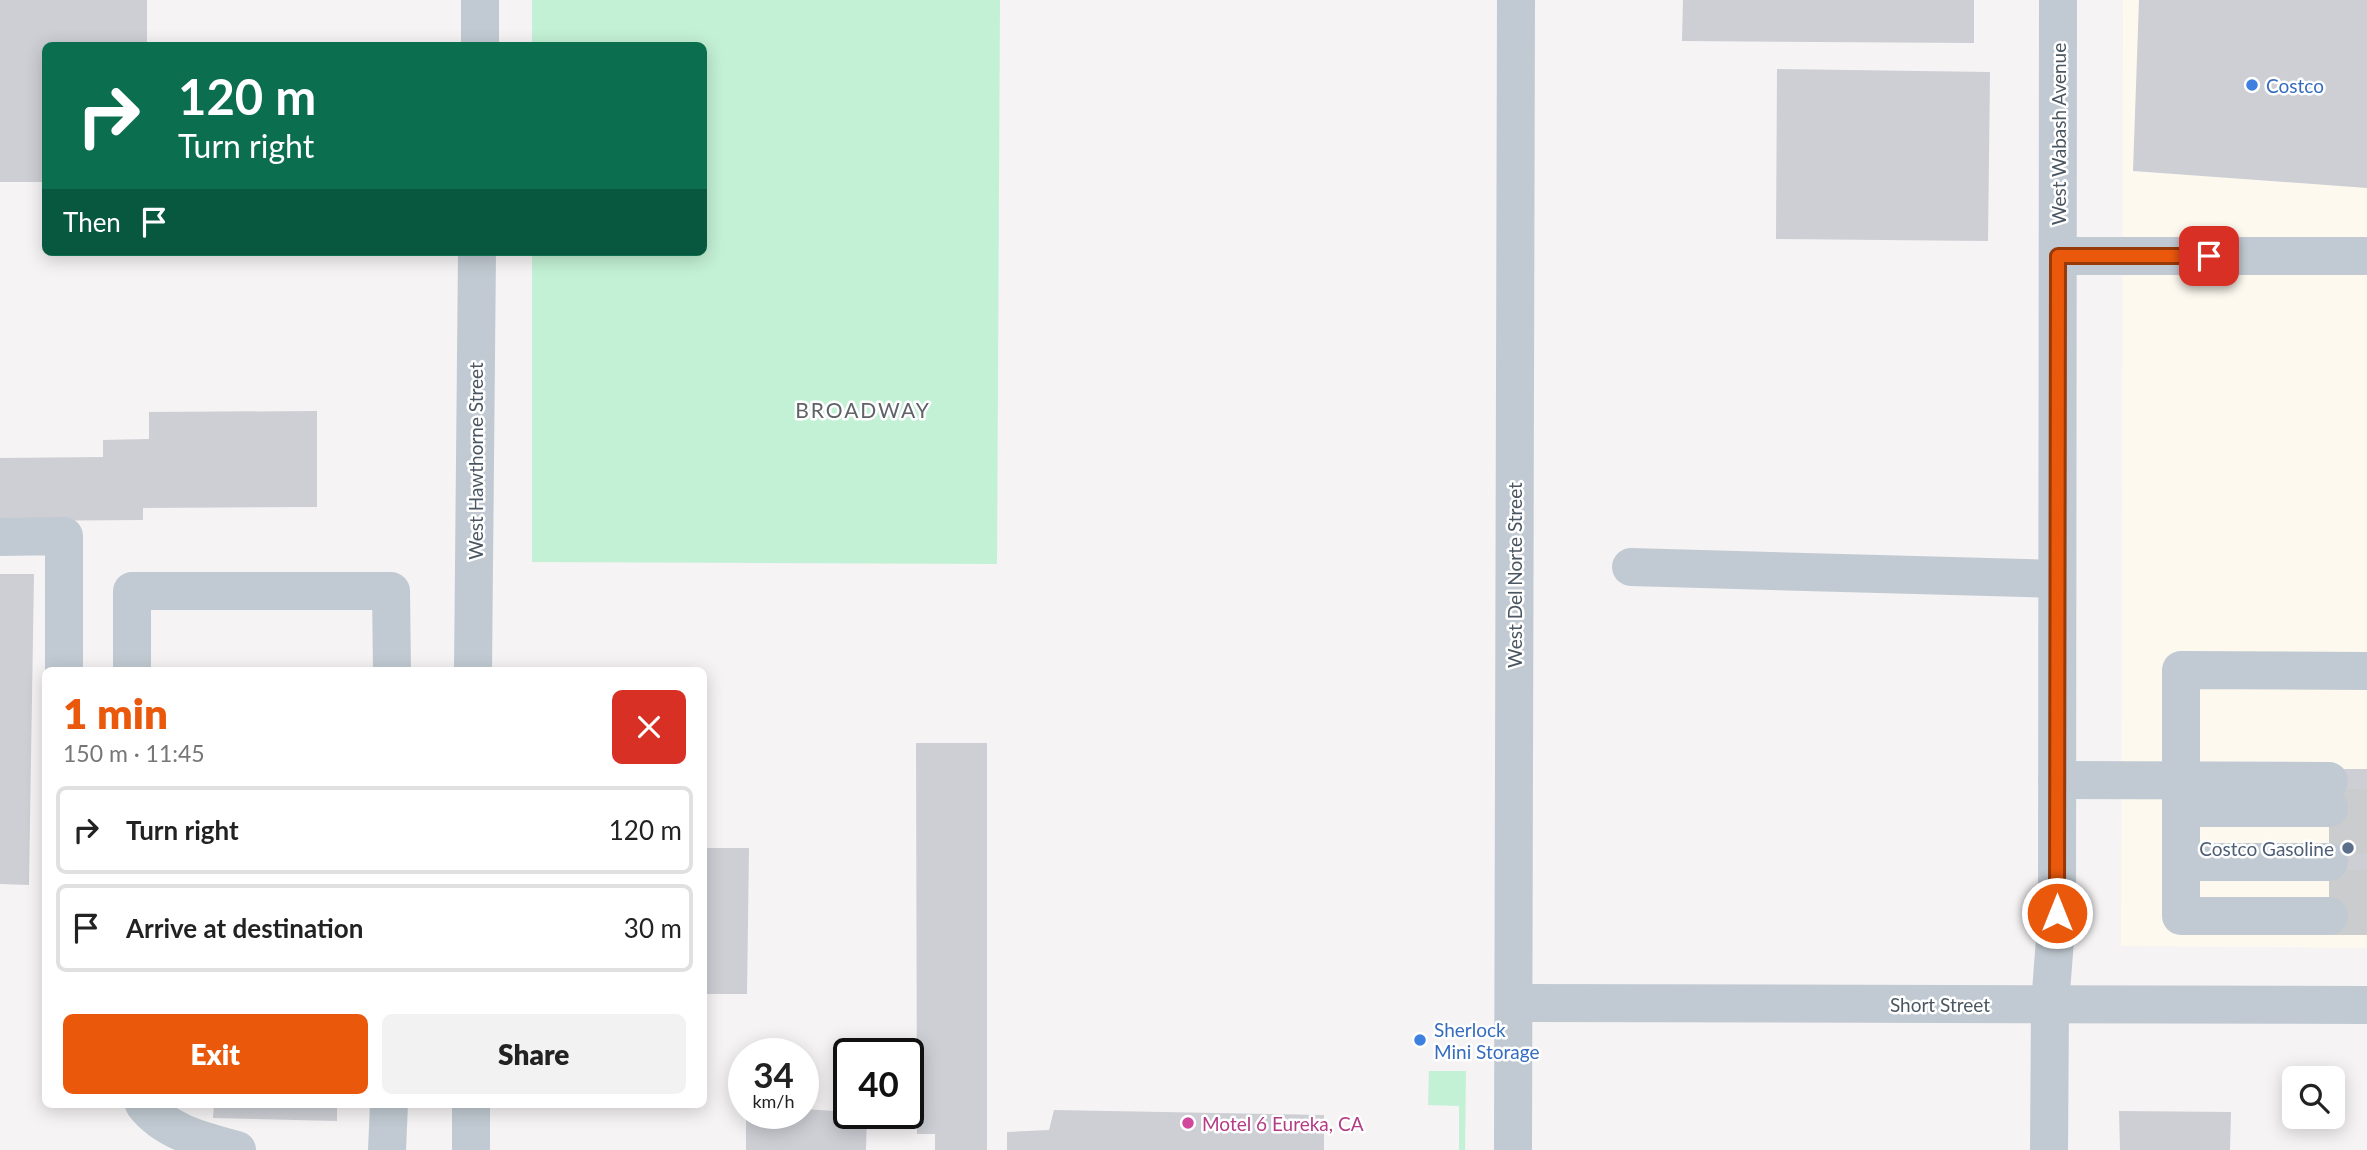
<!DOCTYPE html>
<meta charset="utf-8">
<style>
body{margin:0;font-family:Lato,sans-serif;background:#f2f2f2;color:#222;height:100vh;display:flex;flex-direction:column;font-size:26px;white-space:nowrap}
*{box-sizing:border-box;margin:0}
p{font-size:23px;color:#767676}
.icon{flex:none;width:38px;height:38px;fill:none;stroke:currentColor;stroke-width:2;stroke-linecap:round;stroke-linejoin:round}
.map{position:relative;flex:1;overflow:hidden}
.side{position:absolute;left:42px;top:667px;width:665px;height:441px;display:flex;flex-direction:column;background:#fff;border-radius:10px;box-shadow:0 4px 18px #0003}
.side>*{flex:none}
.banner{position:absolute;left:42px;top:42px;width:665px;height:214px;border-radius:10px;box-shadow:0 4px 18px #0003;background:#0b6e4f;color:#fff;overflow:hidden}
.tools{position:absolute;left:2282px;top:1066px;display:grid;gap:14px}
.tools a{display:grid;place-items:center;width:63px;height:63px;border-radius:10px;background:#fff;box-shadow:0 4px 18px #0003;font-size:35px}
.speed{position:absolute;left:728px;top:1038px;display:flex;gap:14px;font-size:35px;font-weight:700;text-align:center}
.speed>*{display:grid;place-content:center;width:91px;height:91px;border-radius:50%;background:#fff;box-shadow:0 4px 18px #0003;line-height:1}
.speed small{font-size:18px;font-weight:400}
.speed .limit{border:4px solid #111;border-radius:10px;background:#fff;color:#111}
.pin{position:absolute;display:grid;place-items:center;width:60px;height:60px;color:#fff;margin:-30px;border-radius:14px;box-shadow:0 4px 10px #0006}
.me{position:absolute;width:77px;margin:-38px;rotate:0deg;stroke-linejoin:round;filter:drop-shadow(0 0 5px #0008)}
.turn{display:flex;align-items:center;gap:24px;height:147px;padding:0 21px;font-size:32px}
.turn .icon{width:91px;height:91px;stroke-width:2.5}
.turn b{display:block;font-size:49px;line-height:60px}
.then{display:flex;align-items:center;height:66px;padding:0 21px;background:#0003;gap:14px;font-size:26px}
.round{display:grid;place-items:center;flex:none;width:74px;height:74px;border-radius:10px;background:#f2f2f2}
.summary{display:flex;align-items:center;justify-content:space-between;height:119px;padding:0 21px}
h1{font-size:42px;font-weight:800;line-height:52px;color:#ea580c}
.action{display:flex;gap:14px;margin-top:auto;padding:14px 21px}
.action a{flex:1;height:80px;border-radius:10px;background:#ea580c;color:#fff;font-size:28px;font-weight:800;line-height:80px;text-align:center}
.action a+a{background:#f2f2f2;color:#222}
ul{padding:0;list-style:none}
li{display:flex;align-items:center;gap:21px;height:88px;margin:0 14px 10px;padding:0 7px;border:4px solid #e0e0e0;border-radius:10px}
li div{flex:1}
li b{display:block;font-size:26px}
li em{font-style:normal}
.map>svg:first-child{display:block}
</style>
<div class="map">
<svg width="2367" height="1150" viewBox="0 0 2367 1150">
<rect width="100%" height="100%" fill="#f5f3f3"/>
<!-- commercial -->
<path fill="#fdf9ef" d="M2123 0H2367V948L2121 946Z"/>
<!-- green -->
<g fill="#c3f1d5">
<path d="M532 0H1000L997 564 532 562V252H704V46L532 45Z"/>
<path d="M1429 1071H1466L1465 1150H1459V1106L1428 1105Z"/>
</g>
<!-- building -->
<g fill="#cdcfd5">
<path d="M0 0H147V46H46V182H0Z"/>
<path d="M1683 0H1974V43L1682 41Z"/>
<path d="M2139 0H2367V188L2133 171Z"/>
<path d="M1777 69 1990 72 1988 241 1776 239Z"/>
<path d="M317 411V507L143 508V520L0 521V458L103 457V440L149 439V412Z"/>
<path d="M0 574H34L29 885 0 884Z"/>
<path d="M916 743H987V1150H935V1134H917Z"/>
<rect x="2329" y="769" width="38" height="159"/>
<path d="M704 848H749L747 994H704Z"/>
<path d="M214 1104H337V1121L213 1118Z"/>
<path d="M803 1109 867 1113 866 1150H746V1113H803Z"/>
<path d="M1054 1110 1324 1115V1150H1007V1132L1049 1130Z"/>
<path d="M2119 1111 2231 1112 2230 1150H2120Z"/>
</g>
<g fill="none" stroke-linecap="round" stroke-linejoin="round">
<!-- minor-tunnel -->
<g stroke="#caccce" stroke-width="38" stroke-dasharray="38 19" stroke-linecap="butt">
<path d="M2329 808H2367"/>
<path d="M2329 835H2367"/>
<path d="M2329 889H2367"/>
<path d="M2329 916H2367"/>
</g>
<!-- minor -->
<g stroke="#c1cad2" stroke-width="38">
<path d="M480 46V0"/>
<path d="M2058 256H2367"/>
<path d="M0 537 64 536V670"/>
<path d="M1631 567 2057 579"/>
<path d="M132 670V591H391L392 670"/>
<path d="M473 670 477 252"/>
<path d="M2057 780 2329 781"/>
<path d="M2181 808H2329"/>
<path d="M2181 862H2329"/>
<path d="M2329 916H2181V670L2367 671"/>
<path d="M1514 1003 2367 1005"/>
<path d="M144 1104C165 1132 204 1141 237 1150"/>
<path d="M471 1104V1150"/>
<path d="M387 1150 389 1104"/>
<path d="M1513 1150 1516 0"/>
<path d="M2049 1150 2050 1005 2057 913 2058 0"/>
</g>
</g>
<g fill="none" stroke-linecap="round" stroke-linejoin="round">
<defs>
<path id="route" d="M2057 913 2058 256H2209"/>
</defs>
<!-- route casing -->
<use href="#route" stroke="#983908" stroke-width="18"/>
<!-- route -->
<use href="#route" stroke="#ea580c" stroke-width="12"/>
</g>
<!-- markers -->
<g fill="#3f7fe0" stroke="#fff" stroke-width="2.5">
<circle cx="2252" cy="85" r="7"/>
<circle cx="1420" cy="1040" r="7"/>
</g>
<circle fill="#5c6f8a" stroke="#fff" stroke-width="2.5" cx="2348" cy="848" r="7"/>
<circle fill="#d1479c" stroke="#fff" stroke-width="2.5" cx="1188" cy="1123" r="7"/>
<g text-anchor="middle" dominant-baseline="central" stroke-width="5" stroke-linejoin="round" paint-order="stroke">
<!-- shop labels -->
<g font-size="19" fill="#366cbe" stroke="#fff" text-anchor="start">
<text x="2266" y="85">Costco</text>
<text x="1434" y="1029">Sherlock<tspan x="1434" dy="22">Mini Storage</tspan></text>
</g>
<!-- street labels -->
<g font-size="19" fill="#4a5661" stroke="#fff">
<text transform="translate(2058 134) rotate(-90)">West Wabash Avenue</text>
<text transform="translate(475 461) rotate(-90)">West Hawthorne Street</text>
<text transform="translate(1514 575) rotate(-90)">West Del Norte Street</text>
<text x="1940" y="1004">Short Street</text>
</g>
<!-- service labels -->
<g font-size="19" fill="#4e5e75" stroke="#fff" text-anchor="end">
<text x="2334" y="848">Costco Gasoline</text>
</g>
<!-- hotel labels -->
<g font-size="19" fill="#b23c85" stroke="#fff" text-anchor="start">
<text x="1202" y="1123">Motel 6 Eureka, CA</text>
</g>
<!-- neighbourhood labels -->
<g font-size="21" letter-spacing="2" fill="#5f6368" stroke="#fff">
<text x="863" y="409">BROADWAY</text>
</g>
</g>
</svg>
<div class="tools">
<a><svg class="icon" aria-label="search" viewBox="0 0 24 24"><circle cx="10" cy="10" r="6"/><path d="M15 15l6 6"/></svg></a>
</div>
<div class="speed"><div>34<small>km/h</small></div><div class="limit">40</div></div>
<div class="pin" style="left:2209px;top:256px;background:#d93025"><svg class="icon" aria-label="arrive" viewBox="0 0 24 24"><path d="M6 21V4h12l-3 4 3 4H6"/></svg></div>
<svg class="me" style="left:2057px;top:913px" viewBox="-20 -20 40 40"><circle r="17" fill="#ea580c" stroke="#fff" stroke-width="3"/><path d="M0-11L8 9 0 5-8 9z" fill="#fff"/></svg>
<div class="banner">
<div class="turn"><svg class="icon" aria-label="right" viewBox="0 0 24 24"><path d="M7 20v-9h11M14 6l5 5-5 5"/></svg><div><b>120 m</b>Turn right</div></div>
<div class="then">Then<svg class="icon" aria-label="arrive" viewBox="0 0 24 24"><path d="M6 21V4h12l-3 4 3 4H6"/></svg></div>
</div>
<section class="side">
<div class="summary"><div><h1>1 min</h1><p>150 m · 11:45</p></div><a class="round" style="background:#d93025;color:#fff"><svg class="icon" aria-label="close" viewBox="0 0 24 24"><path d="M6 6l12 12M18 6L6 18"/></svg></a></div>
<ul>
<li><svg class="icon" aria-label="right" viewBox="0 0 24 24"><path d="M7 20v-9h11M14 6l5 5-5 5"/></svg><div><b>Turn right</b></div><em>120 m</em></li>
<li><svg class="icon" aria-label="arrive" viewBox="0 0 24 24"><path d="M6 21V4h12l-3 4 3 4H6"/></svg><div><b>Arrive at destination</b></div><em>30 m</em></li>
</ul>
<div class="action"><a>Exit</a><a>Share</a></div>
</section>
</div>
